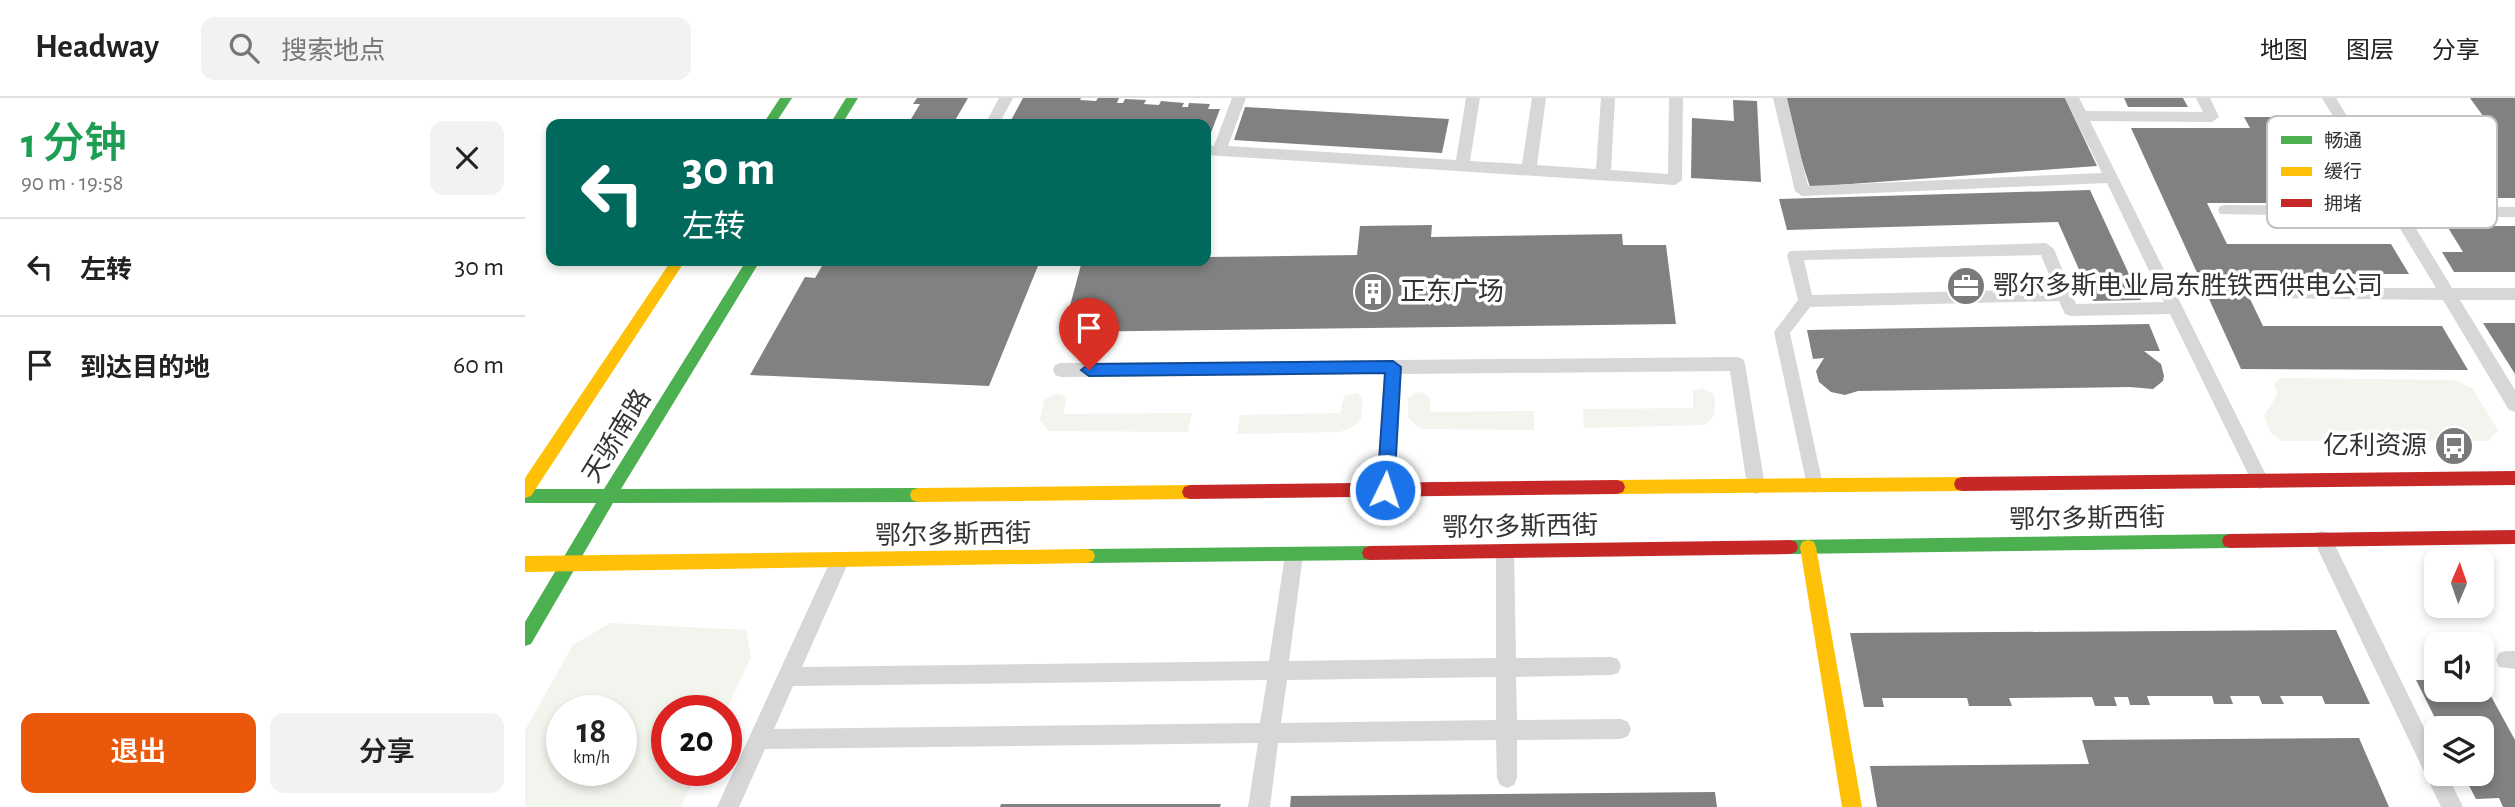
<!DOCTYPE html>
<html lang="zh">
<meta charset="utf-8">
<style>
body{margin:0;font-family:"Alegreya Sans","Noto Sans SC",sans-serif;background:#f2f2f2;color:#222;height:100vh;display:flex;flex-direction:column;font-size:26px;white-space:nowrap}
*{box-sizing:border-box;margin:0}
p{font-size:23px;color:#767676}
.icon{flex:none;width:38px;height:38px;fill:none;stroke:currentColor;stroke-width:2;stroke-linecap:round;stroke-linejoin:round}
.map{position:relative;flex:1;overflow:hidden}
.drawer{display:flex;flex-direction:column;background:#fff;width:525px}
.drawer>*{flex:none}
.banner{position:absolute;left:21px;top:21px;width:665px;height:147px;border-radius:14px;box-shadow:0 4px 10px #0003;background:#00695c;color:#fff;overflow:hidden}
.needle{width:46px;rotate:2deg}
.tools{position:absolute;left:1899px;top:450px;display:grid;gap:14px}
.tools a{display:grid;place-items:center;width:70px;height:70px;border-radius:14px;background:#fff;box-shadow:0 4px 10px #0003;font-size:35px}
.speed{position:absolute;left:21px;top:597px;display:flex;gap:14px;font-size:35px;font-weight:700;text-align:center}
.speed>*{display:grid;place-content:center;width:91px;height:91px;border-radius:50%;background:#fff;box-shadow:0 4px 10px #0003;line-height:1}
.speed small{font-size:18px;font-weight:400}
.speed .limit{border:10px solid #d22;background:#fff;color:#111}
.pin{position:absolute;display:grid;place-items:center;width:60px;height:60px;color:#fff;margin:-72px -30px;border-radius:50% 50% 50% 0;rotate:-45deg;box-shadow:0 0 7px #0007}
.pin .icon{rotate:45deg}
.me{position:absolute;width:77px;margin:-38px;rotate:4deg;stroke-linejoin:round;filter:drop-shadow(0 0 5px #0008)}
.turn{display:flex;align-items:center;gap:24px;height:147px;padding:0 21px;font-size:32px}
.turn .icon{width:91px;height:91px;stroke-width:2.5}
.turn b{display:block;font-size:49px;line-height:60px}
.round{display:grid;place-items:center;flex:none;width:74px;height:74px;border-radius:14px;background:#f2f2f2}
.summary{display:flex;align-items:center;justify-content:space-between;height:119px;padding:0 21px}
h1{font-size:42px;font-weight:600;line-height:52px;color:#1e9e55}
.button{display:flex;gap:14px;margin-top:auto;padding:14px 21px}
.button a{flex:1;height:80px;border-radius:14px;background:#ea580c;color:#fff;font-size:28px;font-weight:600;line-height:80px;text-align:center}
.button a+a{background:#f2f2f2;color:#222}
ul{padding:0;list-style:none}
li{display:flex;align-items:center;gap:21px;height:98px;padding:0 21px;border-top:2px solid #e0e0e0}
li div{flex:1}
li b{display:block;font-size:26px}
li em{font-style:normal}
header{display:flex;align-items:center;gap:42px;box-sizing:border-box;height:98px;padding:0 35px;background:#fff;border-bottom:2px solid #e0e0e0}
header strong{font-size:33px}
nav{display:flex;gap:38px;margin-inline-start:auto;font-size:24px}
.search{width:490px;height:63px;background:#f2f2f2;display:flex;align-items:center;gap:18px;box-sizing:border-box;padding:0 24px;border-radius:14px;color:#767676;font-size:26px}
main{display:flex;flex:1;min-height:0}
.map>svg:first-child{display:block}
</style>
<header>
<strong>Headway</strong>
<div class="search"><svg class="icon" aria-label="search" viewBox="0 0 24 24"><circle cx="10" cy="10" r="6"/><path d="M15 15l6 6"/></svg>搜索地点</div>
<nav><a>地图</a><a>图层</a><a>分享</a></nav>
</header>
<main>
<section class="drawer">
<div class="summary"><div><h1>1 分钟</h1><p>90 m · 19:58</p></div><a class="round"><svg class="icon" aria-label="close" viewBox="0 0 24 24"><path d="M6 6l12 12M18 6L6 18"/></svg></a></div>
<ul>
<li><svg class="icon" aria-label="left" viewBox="0 0 24 24"><path d="M17 20v-9H6M10 6l-5 5 5 5"/></svg><div><b>左转</b></div><em>30 m</em></li>
<li><svg class="icon" aria-label="arrive" viewBox="0 0 24 24"><path d="M6 21V4h12l-3 4 3 4H6"/></svg><div><b>到达目的地</b></div><em>60 m</em></li>
</ul>
<div class="button"><a>退出</a><a>分享</a></div>
</section>
<div class="map">
<svg width="1990" height="709" viewBox="0 0 1990 709">
<rect width="100%" height="100%" fill="#fff"/>
<!-- green -->
<g fill="#f1f5ed" fill-rule="evenodd">
<path d="M1756 280 1929 282 1947 290 1973 332 1963 343H1757L1746 335 1739 318 1752 297 1749 285Z"/>
<path d="M1177 290 1189 296C1190 309 1193 320 1179 327L1059 330 1058 311 1168 310V293Z"/>
<path d="M897 294 905 300V314L1009 313V332L896 331 883 320V300L890 295Z"/>
<path d="M832 295 838 301 836 321 828 329 815 334 712 336 715 317 815 315 819 298Z"/>
<path d="M531 296 538 297 541 302 538 316 667 315 663 334 524 333 515 322 519 302Z"/>
<path d="M85 525 221 532 226 559 201 612H142V672H173L156 709H0V632L48 547ZM96 612V672H37V612Z"/>
</g>
<!-- building -->
<g fill="#818181">
<path d="M392 0H443L428 26H383L395 6H388Z"/>
<path d="M498 0H556L555 2 571 3 573 0H594L592 5H598L600 1 621 2 619 6 634 7 636 3 659 5 657 9H663L664 5 685 6 683 11H695L681 48V26H484Z"/>
<path d="M1257 0H1540L1572 68 1285 89Z"/>
<path d="M1599 0H1658L1663 9H1603Z"/>
<path d="M1945 0H1990V100H1876L1836 36H1971Z"/>
<path d="M1208 2 1232 3 1236 84 1166 80 1167 20 1209 23Z"/>
<path d="M720 9 924 21 917 55 709 42Z"/>
<path d="M1719 19H1783L1791 31H1809L1854 105H1682L1702 146H1866L1884 176H1713L1738 228H1917L1943 272 1716 271 1606 30H1725Z"/>
<path d="M1565 92 1616 202 1568 203 1533 124 1262 132 1254 101Z"/>
<path d="M907 127 906 139 1097 136 1098 147H1141L1151 226 538 234 557 163H681V159L832 157 835 128Z"/>
<path d="M1922 128H1990V174H1929L1917 154H1938Z"/>
<path d="M300 163H515L464 288 225 277 280 179 290 180Z"/>
<path d="M1958 225H1990V276Z"/>
<path d="M1624 226 1635 253H1619L1636 266 1639 278 1638 283 1628 291 1605 289 1333 293 1320 297 1306 294 1294 284 1291 273 1299 260 1288 261 1282 232Z"/>
<path d="M1811 532 1845 606H1800L1797 598H1755L1759 606H1737L1734 598H1705L1708 606H1689L1687 598H1622L1625 607H1605L1603 599H1589L1592 608H1570L1567 599 1484 600 1487 608H1444L1442 600H1357L1359 609H1339L1325 535Z"/>
<path d="M1956 580 1990 642V709H1978L1974 700 1951 701 1938 676H1956V630H1915L1891 582H1911V592H1956Z"/>
<path d="M1834 640 1864 709H1352L1345 668 1564 666 1557 642Z"/>
<path d="M1190 694 1192 709H765L766 698Z"/>
<path d="M476 706H696L695 709H475Z"/>
</g>
<g fill="none" stroke-linecap="round" stroke-linejoin="round">
<!-- lane -->
<g fill="#d7d7d7" fill-rule="evenodd">
<path d="M474 0H488L474 26H460Z"/>
<path d="M707 0H721L703 48 931 62 941 0H955L945 63 997 66 1007 0H1021L1012 67 1071 71 1076 0H1090L1086 72 1143 76 1144 0H1158L1157 82 1150 87 681 57V47L689 48Z"/>
<path d="M1248 0H1262L1283 88 1577 75 1540 0H1554L1561 13 1678 14 1671 0H1685L1694 19 1687 24 1565 23 1744 383 1741 388 1735 391 1729 388 1645 216 1546 218 1540 216 1534 203 1285 209 1265 235 1298 387 1295 392 1289 395 1283 392 1249 234 1273 202 1262 157 1265 153 1521 145 1529 151 1551 206 1639 204 1582 85 1277 98 1270 93ZM1516 157 1530 191 1287 197 1279 162Z"/>
<path d="M1797 0H1811L1877 108 1990 109V119H1884L1927 190H1990V202H1935L1990 292V314L1984 312 1918 202 1731 200 1729 196 1731 192 1737 190H1911L1868 119 1695 116 1693 112 1695 108 1700 107 1862 108Z"/>
<path d="M1212 259 1218 261 1220 266 1240 388 1237 393 1231 396 1225 393 1222 388 1205 273 876 276 870 392 867 397 861 400 855 397 852 392 859 276 536 279 530 277 528 272 530 267 536 265Z"/>
<path d="M1797 433 1804 435 1911 654V676H1922L1938 709H1916L1788 441 1790 435Z"/>
<path d="M980 446 987 448 989 454 991 560 1086 559 1093 561 1096 568 1093 575 1086 577 991 579 992 622 1096 621 1103 624 1106 631 1103 638 1096 641 992 642V680L989 687 982 690 975 687 972 680 971 642 753 645 745 709H723L733 645 240 651 214 709H192L308 457 315 455 322 457 324 463 277 569 744 563 760 457 762 451 769 449 776 451 778 457 764 563 971 560V454L973 448ZM971 579V622L756 625 762 582ZM742 582 735 625 249 631 268 588Z"/>
<path d="M1981 553H1990V571L1974 569 1971 562 1974 555Z"/>
</g>
<!-- fast -->
<g fill="#4caf50" fill-rule="evenodd">
<path d="M255 0H267L250 26H238Z"/>
<path d="M321 0H333L317 26H305Z"/>
<path d="M221 163H235L96 391 393 390 399 392 401 397 399 402 393 404 88 405 6 546 0 548V524L71 405H0V391H79Z"/>
<path d="M1705 436 1711 438 1713 443 1711 448 1705 450 1265 456 1259 454 1257 449 1259 444 1265 442Z"/>
<path d="M845 448 851 450 853 455 851 460 845 462 562 465 556 463 554 458 556 453 562 451Z"/>
</g>
<!-- slow -->
<g fill="#ffc107" fill-rule="evenodd">
<path d="M146 163H160L6 398 0 400V380Z"/>
<path d="M1437 379 1443 381 1445 386 1443 391 1437 393 1092 396 1086 394 1084 389 1086 384 1092 382Z"/>
<path d="M665 387 671 389 673 394 671 399 665 401 393 404 387 402 385 397 387 392 393 390Z"/>
<path d="M1283 442 1289 444 1291 449 1337 709H1317L1275 449 1277 444Z"/>
<path d="M562 451 568 453 570 458 568 463 562 465 0 474V458Z"/>
</g>
<!-- jam -->
<g fill="#c62828" fill-rule="evenodd">
<path d="M1990 373V387L1437 393 1431 391 1429 386 1431 381 1437 379Z"/>
<path d="M1092 382 1098 384 1100 389 1098 394 1092 396 665 401 659 399 657 394 659 389 665 387Z"/>
<path d="M1990 432V446L1705 450 1699 448 1697 443 1699 438 1705 436Z"/>
<path d="M1265 442 1271 444 1273 449 1271 454 1265 456 845 462 839 460 837 455 839 450 845 448Z"/>
</g>
</g>
<!-- route -->
<path fill="#1a73e8" stroke="#114b97" stroke-width="2" d="M868 263 876 269 869 392 866 397H855L852 392 860 275 564 278 556 272 564 266Z"/>
<!-- icons -->
<defs>
<symbol id="office-disc" viewBox="-11 -11 22 22"><circle r="9.5" fill="#7a7a7a" stroke="#fff"/><path d="M-6-3h4V-5.5h4V-3h4V5H-6ZM-1-4.5V-3h2v-1.5ZM-6 0V1H6V0Z" fill="#fff"/></symbol>
<symbol id="building-disc" viewBox="-11 -11 22 22"><circle r="9.5" fill="#7a7a7a" stroke="#fff"/><path d="M-4-6H4V6H1V3H-1V6H-4ZM-2.5-4.3h1.7v1.8h-1.7ZM.8-4.3h1.7v1.8H.8ZM-2.5-1h1.7V.8h-1.7ZM.8-1h1.7V.8H.8Z" fill="#fff"/></symbol>
<symbol id="bus-disc" viewBox="-11 -11 22 22"><circle r="9.5" fill="#7a7a7a" stroke="#fff"/><path d="M-5-6H5V4H4V6H2V4H-2V6H-4V4H-5ZM-3.5-4V0h7V-4ZM-3.5 1.2v1.5H-2V1.2ZM2 1.2v1.5H3.5V1.2Z" fill="#fff"/></symbol>
</defs>
<g fill-rule="evenodd">
<use href="#office-disc" x="1419" y="166" width="44" height="44"/>
<use href="#building-disc" x="826" y="172" width="44" height="44"/>
<use href="#bus-disc" x="1907" y="326" width="44" height="44"/>
</g>
<g text-anchor="middle" dominant-baseline="central" stroke-width="7" stroke-linejoin="round" paint-order="stroke">
<!-- poi labels -->
<g font-size="26" fill="#333" stroke="#fff" text-anchor="start">
<text x="1468" y="188">鄂尔多斯电业局东胜铁西供电公司</text>
<text x="875" y="194">正东广场</text>
<text x="1902" y="348" text-anchor="end">亿利资源</text>
</g>
<!-- street labels -->
<g font-size="26" fill="#333" stroke="#fff">
<text transform="translate(92 338) rotate(-58)">天骄南路</text>
<text transform="translate(1562 421) rotate(-1)">鄂尔多斯西街</text>
<text transform="translate(995 429) rotate(-1)">鄂尔多斯西街</text>
<text transform="translate(428 437) rotate(-1)">鄂尔多斯西街</text>
</g>
</g>
<!-- legend -->
<rect x="1742" y="18" width="230" height="112" rx="10" fill="#fff" stroke="#c2c2c2" stroke-width="2"/>
<rect x="1756" y="38" width="31" height="8" fill="#4caf50"/>
<rect x="1756" y="69" width="31" height="9" fill="#ffc107"/>
<rect x="1756" y="101" width="31" height="8" fill="#c62828"/>
<g font-size="19" fill="#333">
<text x="1799" y="49">畅通</text>
<text x="1799" y="80">缓行</text>
<text x="1799" y="112">拥堵</text>
</g>
</svg>
<div class="tools">
<a><svg class="needle" viewBox="-14 -14 28 28"><path d="M0-13l5 13h-10z" fill="#e53935"/><path d="M0 13l5-13h-10z" fill="#767676"/></svg></a>
<a><svg class="icon" aria-label="sound" viewBox="0 0 24 24"><path d="M4 9h4l5-4v14l-5-4H4zM17 9q2 3 0 6"/></svg></a>
<a><svg class="icon" aria-label="layers" viewBox="0 0 24 24"><path d="M12 4l9 5-9 5-9-5zM3 14l9 5 9-5"/></svg></a>
</div>
<div class="speed"><div>18<small>km/h</small></div><div class="limit">20</div></div>
<div class="pin" style="left:564px;top:272px;background:#d93025"><svg class="icon" aria-label="arrive" viewBox="0 0 24 24"><path d="M6 21V4h12l-3 4 3 4H6"/></svg></div>
<svg class="me" style="left:860px;top:392px" viewBox="-20 -20 40 40"><circle r="17" fill="#1a73e8" stroke="#fff" stroke-width="3"/><path d="M0-11L8 9 0 5-8 9z" fill="#fff"/></svg>
<div class="banner">
<div class="turn"><svg class="icon" aria-label="left" viewBox="0 0 24 24"><path d="M17 20v-9H6M10 6l-5 5 5 5"/></svg><div><b>30 m</b>左转</div></div>
</div>
</div>
</main>
